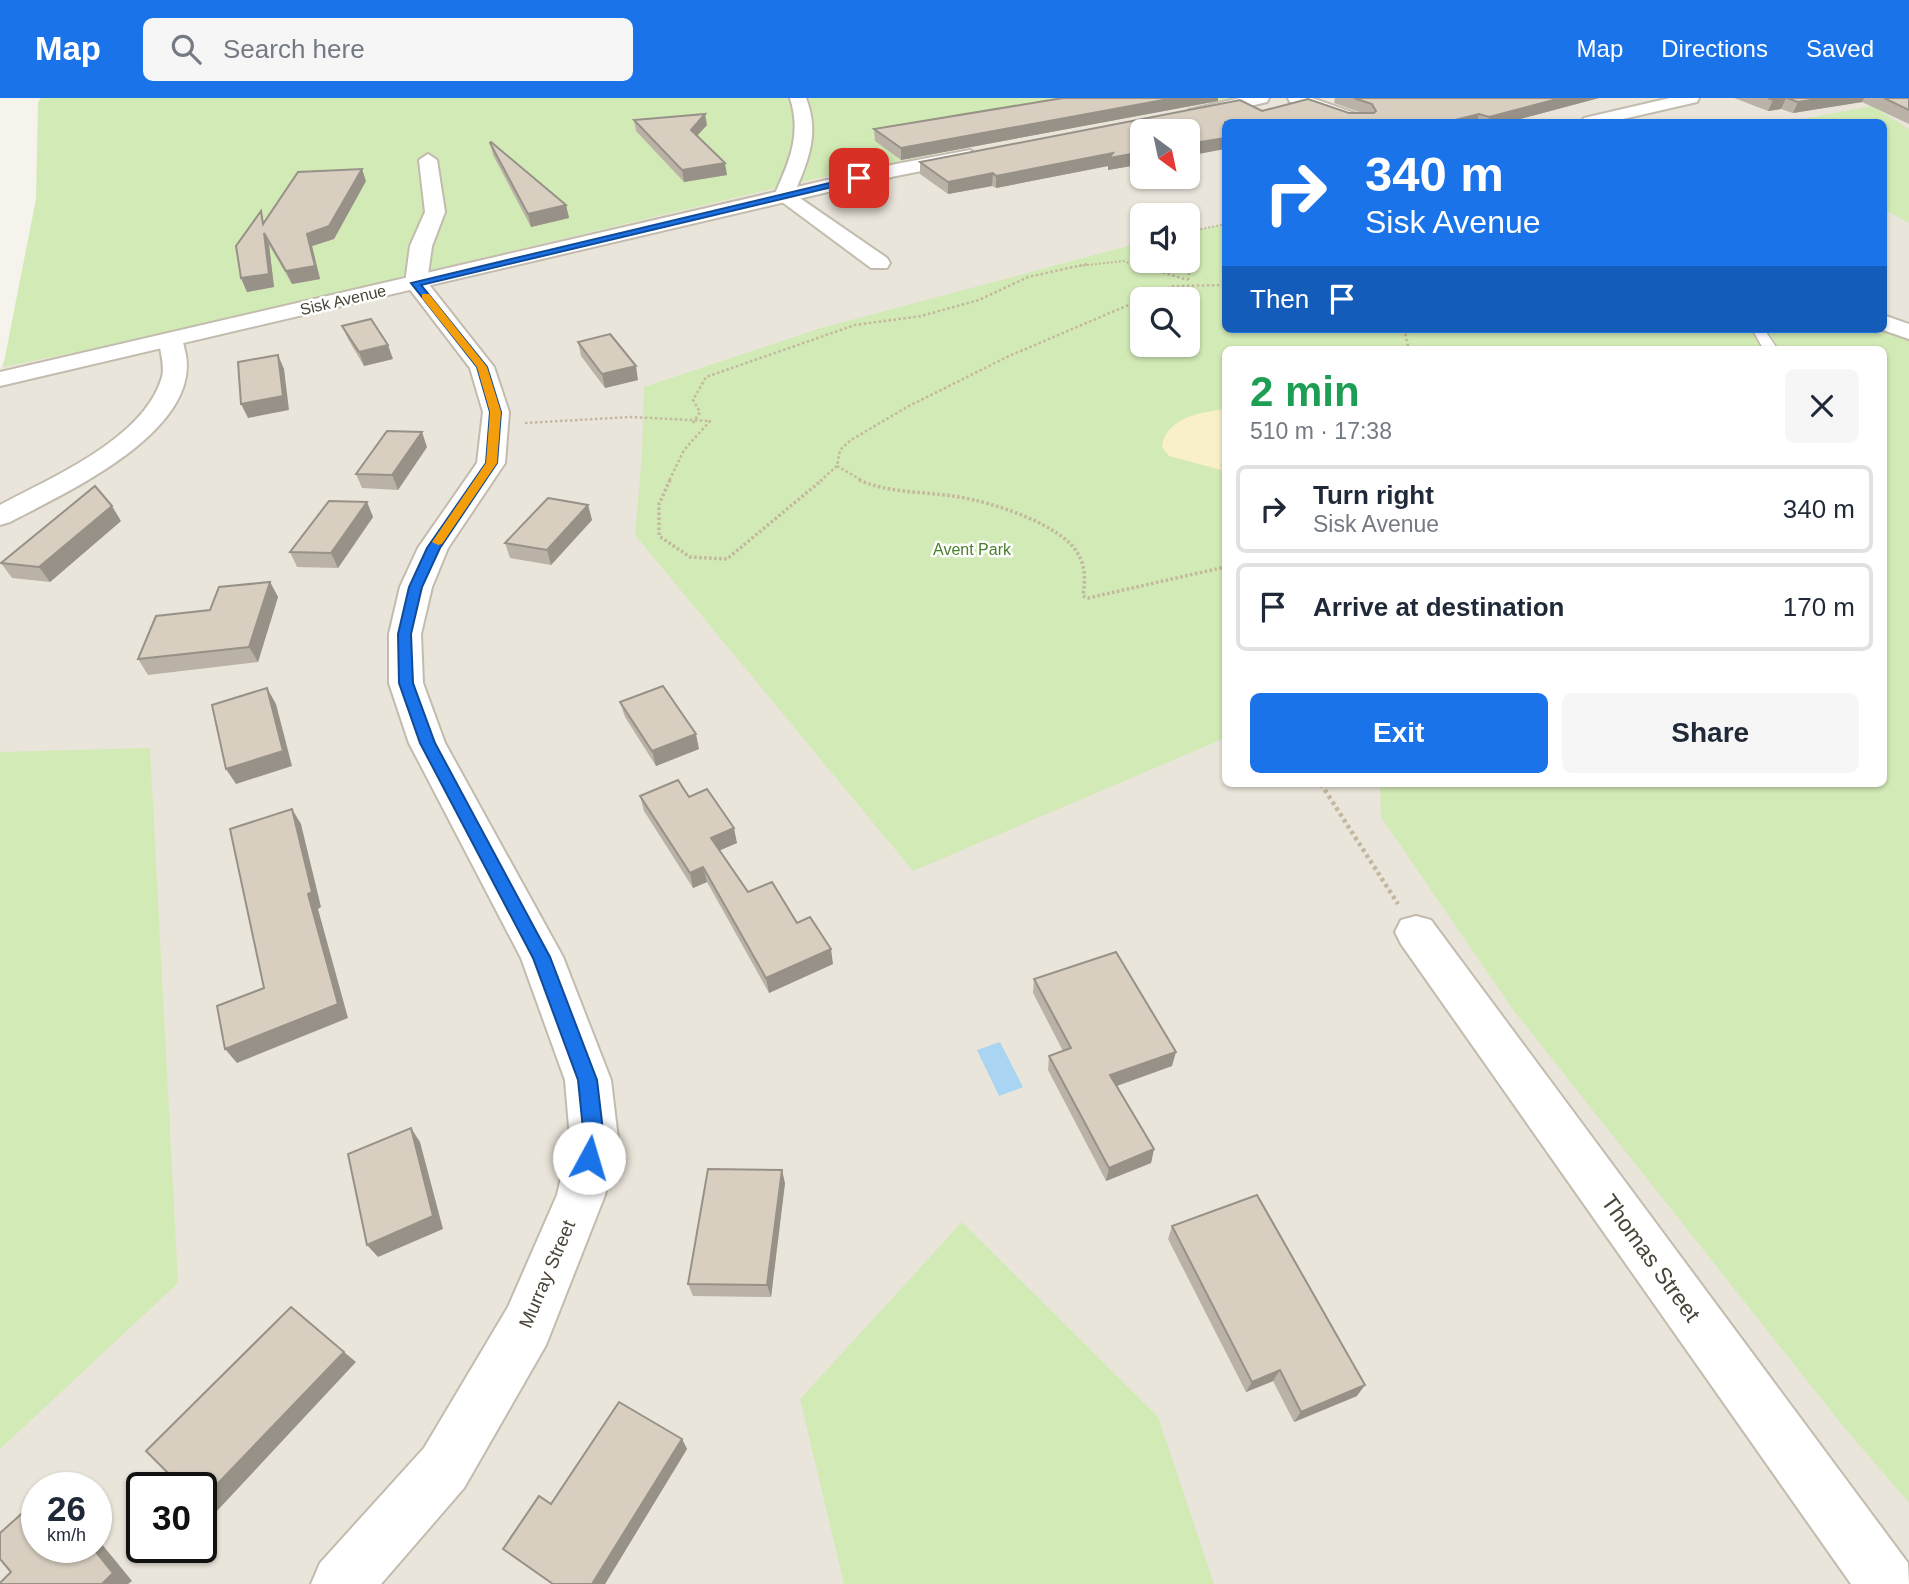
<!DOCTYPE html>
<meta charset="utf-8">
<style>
body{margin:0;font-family:Helvetica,sans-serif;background:#f6f6f7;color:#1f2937;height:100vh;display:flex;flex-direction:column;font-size:26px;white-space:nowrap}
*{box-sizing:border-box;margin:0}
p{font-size:23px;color:#747a83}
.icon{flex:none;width:38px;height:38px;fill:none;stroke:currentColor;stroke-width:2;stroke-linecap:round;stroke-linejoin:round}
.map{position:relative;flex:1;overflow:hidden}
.details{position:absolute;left:1222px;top:248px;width:665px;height:441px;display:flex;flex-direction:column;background:#fff;border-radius:10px;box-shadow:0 2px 5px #0004}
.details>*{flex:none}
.hud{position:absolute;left:1222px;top:21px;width:665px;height:214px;border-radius:10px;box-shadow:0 2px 5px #0004;background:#1a73e8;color:#fff;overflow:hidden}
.needle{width:46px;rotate:147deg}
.fabs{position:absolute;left:1130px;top:21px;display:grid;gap:14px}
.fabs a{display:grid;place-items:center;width:70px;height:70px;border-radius:10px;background:#fff;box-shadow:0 2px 5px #0004;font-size:35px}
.speed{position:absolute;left:21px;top:1374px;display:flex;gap:14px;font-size:35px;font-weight:700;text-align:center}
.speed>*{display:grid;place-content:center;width:91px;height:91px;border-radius:50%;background:#fff;box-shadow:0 2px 5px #0004;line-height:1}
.speed small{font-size:18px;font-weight:400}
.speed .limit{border:4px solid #111;border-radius:10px;background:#fff;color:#111}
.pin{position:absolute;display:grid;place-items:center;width:60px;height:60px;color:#fff;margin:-30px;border-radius:14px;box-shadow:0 4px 10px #0006}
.me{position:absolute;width:77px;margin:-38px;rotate:6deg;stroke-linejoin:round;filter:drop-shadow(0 0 5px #0008)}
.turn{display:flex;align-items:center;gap:24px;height:147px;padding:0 28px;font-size:32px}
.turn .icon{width:91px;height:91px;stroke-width:2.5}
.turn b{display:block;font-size:49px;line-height:60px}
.then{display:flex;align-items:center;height:66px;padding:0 28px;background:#0003;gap:14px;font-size:26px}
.round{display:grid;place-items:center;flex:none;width:74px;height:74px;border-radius:10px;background:#f6f6f7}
.head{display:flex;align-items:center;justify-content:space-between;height:119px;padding:0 28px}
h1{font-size:42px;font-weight:700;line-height:52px;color:#1e9e55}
.button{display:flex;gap:14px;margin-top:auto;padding:14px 28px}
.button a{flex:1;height:80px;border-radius:10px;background:#1a73e8;color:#fff;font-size:28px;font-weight:700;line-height:80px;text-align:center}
.button a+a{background:#f6f6f7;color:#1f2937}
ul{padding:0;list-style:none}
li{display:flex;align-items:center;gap:21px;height:88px;margin:0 14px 10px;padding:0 14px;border:4px solid #e0e1e3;border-radius:10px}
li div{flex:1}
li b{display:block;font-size:26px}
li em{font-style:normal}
header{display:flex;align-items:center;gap:42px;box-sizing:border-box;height:98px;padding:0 35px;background:#1a73e8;color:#fff}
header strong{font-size:33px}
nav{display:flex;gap:38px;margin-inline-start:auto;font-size:24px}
.search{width:490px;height:63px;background:#f6f6f7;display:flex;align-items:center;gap:18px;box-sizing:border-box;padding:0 24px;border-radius:10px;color:#747a83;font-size:26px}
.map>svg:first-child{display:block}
</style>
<header>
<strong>Map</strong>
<div class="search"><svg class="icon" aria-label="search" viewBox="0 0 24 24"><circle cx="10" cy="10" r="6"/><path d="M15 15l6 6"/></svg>Search here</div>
<nav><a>Map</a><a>Directions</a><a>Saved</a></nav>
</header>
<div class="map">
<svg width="1909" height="1486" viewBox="0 0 1909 1486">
<rect width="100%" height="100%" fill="#f6f3ec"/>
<!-- residential -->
<path fill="#eae5da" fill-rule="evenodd" d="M95 0H1909V1486H0V272L52 161ZM1225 24H1883V231H1225ZM1143 33H1188V79H1143ZM1143 117H1188V163H1143ZM1143 201H1188V247H1143ZM1225 252H1883V686H1225ZM37 1390H96V1449H37ZM142 1390H201V1449H142Z"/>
<!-- green -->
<g fill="#d2eab5" fill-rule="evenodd">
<path d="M41 0H1234L938 55 805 83 147 240 3 269 36 101 38 4Z"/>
<path d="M1872 8 1909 31V125L1883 111V24H1786Z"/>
<path d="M1225 126V231H1879L1909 243V1405L1843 1328 1514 913 1381 719 1380 686H1883V252H1225V640L913 773 635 437 642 357 644 289 821 230 1143 144V163H1188V134ZM1143 201H1188V247H1143Z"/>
<path d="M150 650 178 1185 0 1351V654Z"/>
<path d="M962 1124 1158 1319 1214 1486H844L800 1301Z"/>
</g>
<!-- sand -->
<path fill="#f9efc9" d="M1225 311V360L1220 368 1225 370V373L1169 358 1162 349C1165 320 1201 314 1225 311Z"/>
<!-- water -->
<path fill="#a9d4f2" d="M1000 944 1023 989 999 998 977 952Z"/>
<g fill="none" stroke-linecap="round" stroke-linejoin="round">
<defs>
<path id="service" d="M1752 231H1764L1778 252H1764Z"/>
<g id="minor">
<path d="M790 0H806C820 36 808 63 794 96L887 160 890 165 887 170H871L774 98C789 64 802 37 790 0Z"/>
<path d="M1670 0H1699L1697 4 1610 24H1581L1584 20Z"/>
<path d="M428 56 437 62 445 114 432 148 427 184 494 269 509 314 505 365 448 450 432 489 421 536 423 585 445 645 563 859 611 982 618 1041 605 1097 546 1247 464 1390 381 1486H311L320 1465 424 1350 508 1209 557 1097 570 1041 565 982 521 860 409 645 389 585V536L400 489 418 450 477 365 483 314 470 270 405 185 410 148 425 114 419 62Z"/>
<path d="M171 235 179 237C184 243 184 250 186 257 199 335 65 395 10 424L0 427V407C52 379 144 341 162 279 165 268 160 254 159 242L163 237Z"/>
<path d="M1416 818 1431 822 1908 1465 1909 1486H1851L1401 846 1395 834 1401 822Z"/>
</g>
<g id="tertiary">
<path d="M1240 0H1269L1267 4 1195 21 1186 16 1189 12Z"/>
<path d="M1288 0H1312L1368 20 1371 24H1347L1290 4Z"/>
<path d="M970 52 979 58 977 62 896 78 0 288V274L896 66Z"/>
<path d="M1883 217 1909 226V241L1880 231H1883Z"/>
</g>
</defs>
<!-- service casing -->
<use href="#service" stroke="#c2bbae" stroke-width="3"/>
<!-- minor casing -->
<use href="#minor" stroke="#c2bbae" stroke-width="4"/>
<!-- tertiary casing -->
<use href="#tertiary" stroke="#c2bbae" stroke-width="4"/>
<!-- path-far3 -->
<g stroke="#c4b79f" stroke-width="2" stroke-dasharray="2 2" stroke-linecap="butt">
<path d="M1079 168 1123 163 1139 168"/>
<path d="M1191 168 1197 132 1225 126"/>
</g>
<!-- path-far2 -->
<g stroke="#c4b79f" stroke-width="2.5" stroke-dasharray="2.5 2.5" stroke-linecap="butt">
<path d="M1134 166 1188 182"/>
<path d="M1188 182 1191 166"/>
<path d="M1404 231 1409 252"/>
<path d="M525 325 630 319 710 323 684 352 669 383"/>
<path d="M693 325 700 314 693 302 706 279 855 227 921 218 979 202 1028 179 1087 166"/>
<path d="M837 368 863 383"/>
<path d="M820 383 837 368 840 352 851 342 907 309 1009 258 1173 188 1225 187"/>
</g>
<!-- path-far1 -->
<g stroke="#c4b79f" stroke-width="3.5" stroke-dasharray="2.5 2.5" stroke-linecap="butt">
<path d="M670 382 659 406V438L690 459 727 461 822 382"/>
<path d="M859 382C891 396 925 393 959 399 991 404 1062 426 1078 456 1086 469 1085 484 1083 498L1088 500 1225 469"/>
</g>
<!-- path -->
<path stroke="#c4b79f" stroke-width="4.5" stroke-dasharray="3.5 3.5" stroke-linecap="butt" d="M1321 686 1398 806"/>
<!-- service -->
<use href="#service" fill="#fff" fill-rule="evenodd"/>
<!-- minor -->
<use href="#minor" fill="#fff" fill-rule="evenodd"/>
<!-- tertiary -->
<use href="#tertiary" fill="#fff" fill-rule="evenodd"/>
</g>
<!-- wall -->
<g fill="#bab2a6">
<path d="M1335 0H1599L1509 24H1225L1143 33V66L1108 72V68L996 90 992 88 948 96 920 76V64L1262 13 1362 15 1334 5Z"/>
<path d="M1734 0H1909V26L1862 4 1793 15 1781 11 1768 13Z"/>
<path d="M1218 3 901 62 875 43 874 31Z"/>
<path d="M634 22 707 27 697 38 727 77 684 84 636 33Z"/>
<path d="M490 45 566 107 569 120 531 129 493 57Z"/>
<path d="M366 83 334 141 312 148 320 181 292 186 269 147 274 189 247 194 241 180 265 123Z"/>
<path d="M342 228 393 261 364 268 348 241Z"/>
<path d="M578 244 638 282 605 290 581 258Z"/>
<path d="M427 349 398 392 362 390 356 376Z"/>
<path d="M367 404 373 419 338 470 297 469 290 454Z"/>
<path d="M588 407 592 422 551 467 510 460 505 445Z"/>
<path d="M121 423 50 484 12 480 1 465Z"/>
<path d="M270 484 278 499 258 564 148 577 138 561 210 512Z"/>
<path d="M620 604 699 651 656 668 625 619Z"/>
<path d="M640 698 689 699 737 745 719 752 748 794 797 825 833 866 769 895 707 784 693 790 644 713Z"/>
<path d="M1034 881 1172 968 1117 988 1154 1051 1151 1065 1106 1083 1048 972 1049 958 1063 953 1033 895Z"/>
<path d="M785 1085 771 1199 693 1198 688 1186Z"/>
<path d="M1172 1128 1357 1298 1294 1324 1273 1283 1246 1294 1168 1141Z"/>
<path d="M682 1341 687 1351 605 1486H552L503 1451 551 1406Z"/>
</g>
<!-- shaded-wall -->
<g fill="#979187">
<path d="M1174 0H1218V3L901 62V50Z"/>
<path d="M1561 0H1599L1509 24H1488L1489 19Z"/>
<path d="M1786 0 1781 11 1768 13 1773 2Z"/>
<path d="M1823 0H1864L1862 4 1793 15 1798 4Z"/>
<path d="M705 16 707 27 692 43 691 32Z"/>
<path d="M1479 16 1477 24H1447Z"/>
<path d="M1225 40V51L1188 58V46Z"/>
<path d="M1143 54V66L1108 72V68L996 90V78L1113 55Z"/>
<path d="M725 65 727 77 684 84 682 72Z"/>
<path d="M362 71 366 83 334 141 312 148 320 181 292 186 286 173 307 136Z"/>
<path d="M993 75 992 88 948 96V84Z"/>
<path d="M566 107 569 120 531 129 528 116Z"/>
<path d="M264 135 269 147 274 189 247 194 241 180Z"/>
<path d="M388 247 393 261 364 268 359 254Z"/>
<path d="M278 257 284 271 289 312 248 320 241 306Z"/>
<path d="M636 268 638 282 605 290 602 276Z"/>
<path d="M422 334 427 349 398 392 392 377Z"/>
<path d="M367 404 373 419 338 470 331 455Z"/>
<path d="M588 407 592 422 551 467 547 452Z"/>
<path d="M112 408 121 423 50 484 39 469Z"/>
<path d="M270 484 278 499 258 564 249 549Z"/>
<path d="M267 590 276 606 292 668 236 686 226 671Z"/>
<path d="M696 636 699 651 656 668 652 653Z"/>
<path d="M292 711 301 726 321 809 318 811 348 920 237 965 225 951 338 906 308 796Z"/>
<path d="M734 730 737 745 714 755 711 740Z"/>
<path d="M703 769 707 784 693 790 690 775Z"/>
<path d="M831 851 833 866 769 895 766 880Z"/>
<path d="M1176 954 1172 968 1108 991 1110 977Z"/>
<path d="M411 1030 420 1044 443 1131 378 1159 367 1147Z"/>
<path d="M1154 1051 1151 1065 1106 1083 1109 1070Z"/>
<path d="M782 1072 785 1085 771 1199 767 1187Z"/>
<path d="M344 1254 356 1264 216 1414 201 1406V1403Z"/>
<path d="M1280 1272 1273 1283 1246 1294 1252 1284Z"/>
<path d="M1365 1287 1357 1298 1294 1324 1301 1314Z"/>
<path d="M682 1341 687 1351 605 1486H592Z"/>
<path d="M96 1439 132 1483 128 1486H102L92 1449H96Z"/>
</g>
<!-- building -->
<g fill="#d8cfc1" stroke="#979187" stroke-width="2">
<path d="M1063 0H1174L901 50 874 31Z"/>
<path d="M1354 0H1561L1489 19 1479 16 1447 24H1225V40L1188 46V33H1143V54L1109 60 1113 55 996 78 993 75 948 84 920 64 1240 2 1262 13 1308 1 1349 15H1374L1376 13 1372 6Z"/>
<path d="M1768 0H1785L1773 2Z"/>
<path d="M1787 0H1823L1798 4Z"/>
<path d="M1884 0H1909V12Z"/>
<path d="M705 16 691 32 725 65 682 72 634 22Z"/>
<path d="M491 44 566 107 528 116 490 45Z"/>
<path d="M362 71 329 128 307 136 315 168 286 173 264 135 269 176 241 180 236 148 261 113 263 126 298 74Z"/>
<path d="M371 221 388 247 359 254 342 228Z"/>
<path d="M610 236 636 268 602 276 578 244Z"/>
<path d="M278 257 283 298 241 306 238 264Z"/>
<path d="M387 333 422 334 392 377 356 376Z"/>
<path d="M95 388 112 408 39 469 1 465Z"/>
<path d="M548 400 588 407 547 452 505 445Z"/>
<path d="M329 403 367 404 331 455 290 454Z"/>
<path d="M270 484 249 549 138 561 156 518 210 512 219 489Z"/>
<path d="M663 588 696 636 652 653 620 604Z"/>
<path d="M267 590 283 653 226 671 212 607Z"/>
<path d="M678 682 689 699 707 691 734 730 711 740 748 794 772 784 797 825 810 819 831 851 766 880 703 769 690 775 640 698Z"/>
<path d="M292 711 312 794 308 796 338 906 225 951 217 908 264 890 230 731Z"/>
<path d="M1116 854 1176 954 1110 977 1154 1051 1109 1070 1049 958 1071 950 1034 881Z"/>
<path d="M411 1030 433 1118 367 1147 348 1056Z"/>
<path d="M708 1071 782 1072 767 1187 688 1186Z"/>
<path d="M1257 1097 1365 1287 1301 1314 1280 1272 1252 1284 1172 1128Z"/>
<path d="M291 1209 344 1254 201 1403V1390H183L146 1353Z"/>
<path d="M619 1304 682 1341 592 1486H553L503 1451 539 1398 551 1406Z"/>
<path d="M37 1402V1449H92L113 1475 102 1486H0V1485L11 1474 0 1461V1435Z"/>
</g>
<!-- route -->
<path fill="#1a73e8" stroke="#114b97" stroke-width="2" d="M859 78 862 82 421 187 487 269 501 314 497 365 440 450 422 489 411 536 413 585 435 645 550 859 597 982 604 1041 596 1066 589 1069 582 1066 580 1060 584 1041 578 982 533 860 420 645 399 585 398 536 409 489 427 450 486 365 490 314 477 269 411 185Z"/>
<!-- slow -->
<path fill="#f59e0b" d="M422 196H429L487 269 501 314 497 365 442 446 438 447 432 444 486 365 490 314 477 269 422 200Z"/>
<g text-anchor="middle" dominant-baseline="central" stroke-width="5" stroke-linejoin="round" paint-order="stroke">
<!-- far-street labels -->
<g font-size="16" fill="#4b4439" stroke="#fff">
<text transform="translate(343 202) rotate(-13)">Sisk Avenue</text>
</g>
<!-- far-park labels -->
<g font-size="16" fill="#4a7f2a" stroke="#fff">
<text x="972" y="451">Avent Park</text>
</g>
<!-- street labels -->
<g font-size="19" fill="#4b4439" stroke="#fff">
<text transform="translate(547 1176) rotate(-67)">Murray Street</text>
</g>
<!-- near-street labels -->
<g font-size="23" fill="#4b4439" stroke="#fff">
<text transform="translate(1651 1160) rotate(54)">Thomas Street</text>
</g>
</g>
</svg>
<div class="fabs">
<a><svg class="needle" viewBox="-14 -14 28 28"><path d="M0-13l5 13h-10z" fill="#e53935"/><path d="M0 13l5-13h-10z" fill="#747a83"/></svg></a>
<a><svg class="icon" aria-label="sound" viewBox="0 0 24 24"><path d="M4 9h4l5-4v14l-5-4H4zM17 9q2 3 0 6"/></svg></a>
<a><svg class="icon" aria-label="search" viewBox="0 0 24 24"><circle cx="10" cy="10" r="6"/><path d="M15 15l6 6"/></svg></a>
</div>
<div class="speed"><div>26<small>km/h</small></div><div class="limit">30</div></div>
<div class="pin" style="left:859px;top:80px;background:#d93025"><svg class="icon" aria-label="arrive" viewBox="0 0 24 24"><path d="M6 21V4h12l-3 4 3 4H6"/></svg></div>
<svg class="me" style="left:589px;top:1060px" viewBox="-20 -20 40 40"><circle r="19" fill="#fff"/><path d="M0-13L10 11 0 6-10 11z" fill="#1a73e8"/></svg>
<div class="hud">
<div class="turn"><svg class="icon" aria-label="right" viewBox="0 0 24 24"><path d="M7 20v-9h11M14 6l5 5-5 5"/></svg><div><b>340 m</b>Sisk Avenue</div></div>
<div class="then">Then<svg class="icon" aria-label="arrive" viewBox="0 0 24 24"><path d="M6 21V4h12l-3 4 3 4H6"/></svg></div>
</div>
<section class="details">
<div class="head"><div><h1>2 min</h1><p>510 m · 17:38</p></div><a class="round"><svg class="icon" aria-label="close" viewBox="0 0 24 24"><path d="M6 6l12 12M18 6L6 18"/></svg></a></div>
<ul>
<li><svg class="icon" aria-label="right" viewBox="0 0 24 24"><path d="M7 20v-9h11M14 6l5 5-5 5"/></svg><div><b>Turn right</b><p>Sisk Avenue</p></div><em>340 m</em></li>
<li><svg class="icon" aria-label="arrive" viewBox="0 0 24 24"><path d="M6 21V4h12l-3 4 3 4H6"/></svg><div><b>Arrive at destination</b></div><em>170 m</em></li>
</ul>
<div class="button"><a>Exit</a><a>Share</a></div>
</section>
</div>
